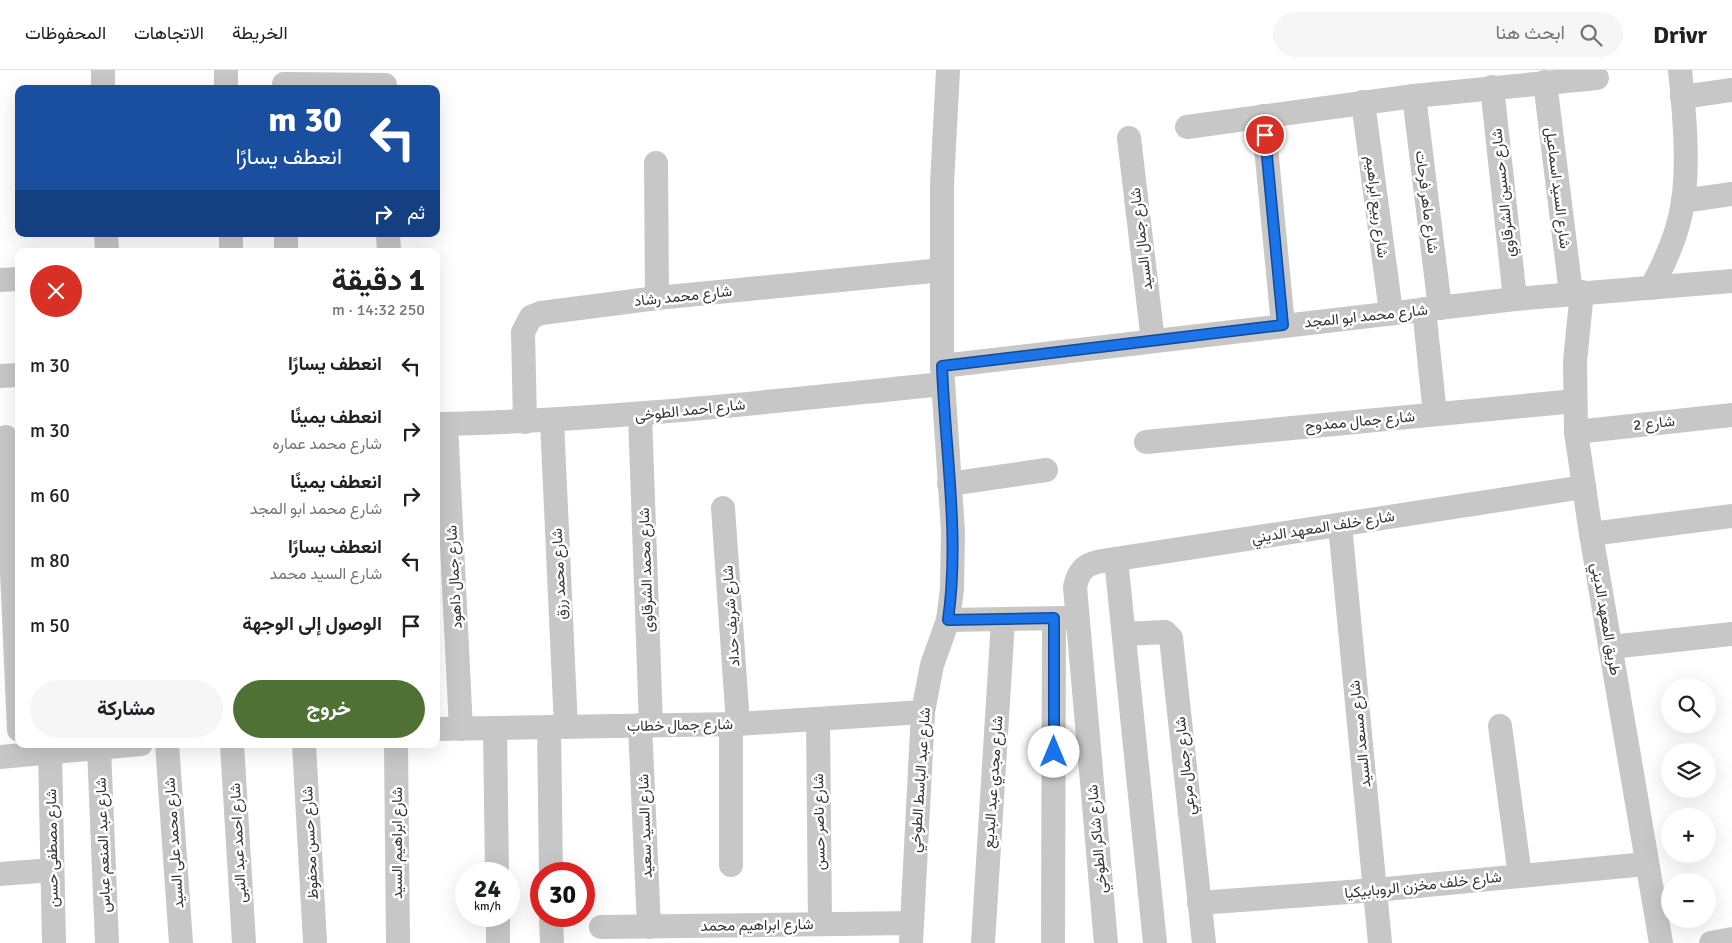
<!DOCTYPE html>
<html lang="ar">
<meta charset="utf-8">
<style>
body{margin:0;font-family:Signika,Vazirmatn,sans-serif;background:#f6f6f6;color:#202124;direction:rtl;height:100vh;display:flex;flex-direction:column;font-size:19px;white-space:nowrap}
*{box-sizing:border-box;margin:0}
p{font-size:16px;color:#757577}
.icon{flex:none;width:28px;height:28px;fill:none;stroke:currentColor;stroke-width:2;stroke-linecap:round;stroke-linejoin:round}
.map{position:relative;flex:1;overflow:hidden;direction:ltr}
.sheet{position:absolute;left:15px;top:178px;width:425px;height:500px;display:flex;flex-direction:column;background:#fff;border-radius:10px;box-shadow:0 5px 20px #0002;direction:rtl}
.sheet>*{flex:none}
.hud{position:absolute;left:15px;top:15px;width:425px;height:152px;border-radius:10px;box-shadow:0 5px 20px #0002;direction:rtl;background:#1a4fa0;color:#fff;overflow:hidden}
.controls{position:absolute;left:1661px;top:608px;display:grid;gap:10px}
.controls a{display:grid;place-items:center;width:55px;height:55px;border-radius:50%;background:#fff;box-shadow:0 5px 20px #0002;font-size:25px}
.speed{position:absolute;left:455px;top:792px;display:flex;gap:10px;font-size:25px;font-weight:700;text-align:center}
.speed>*{display:grid;place-content:center;width:65px;height:65px;border-radius:50%;background:#fff;box-shadow:0 5px 20px #0002;line-height:1}
.speed small{font-size:12px;font-weight:400}
.speed .limit{border:8px solid #d22;background:#fff;color:#111}
.pin{position:absolute;display:grid;place-items:center;width:42px;height:42px;color:#fff;margin:-21px;border:2px solid #fff;border-radius:50%;box-shadow:0 1px 5px #0007}
.me{position:absolute;width:55px;margin:-28px;rotate:0deg;stroke-linejoin:round;filter:drop-shadow(0 0 4px #0008)}
.turn{display:flex;align-items:center;gap:18px;height:105px;padding:0 15px;font-size:22px}
.turn .icon{width:65px;height:65px;stroke-width:2.5}
.turn b{display:block;font-size:35px;line-height:42px}
.then{display:flex;align-items:center;height:48px;padding:0 15px;background:#0003;gap:10px;font-size:19px}
.round{display:grid;place-items:center;flex:none;width:52px;height:52px;border-radius:26px;background:#f6f6f6}
.headline{display:flex;align-items:center;justify-content:space-between;height:85px;padding:0 15px}
h1{font-size:30px;font-weight:700;line-height:38px}
.action{display:flex;gap:10px;margin-top:auto;padding:10px 15px}
.action a{flex:1;height:58px;border-radius:30px;background:#507136;color:#fff;font-size:20px;font-weight:700;line-height:58px;text-align:center}
.action a+a{background:#f6f6f6;color:#202124}
ul{padding:0;list-style:none}
li{display:flex;align-items:center;gap:15px;height:65px;padding:0 15px}
li div{flex:1}
li b{display:block;font-size:19px}
li em{font-style:normal}
header{display:flex;align-items:center;gap:30px;box-sizing:border-box;height:70px;padding:0 25px;background:#fff;border-bottom:1px solid #e0e0e0}
header strong{font-size:24px}
nav{display:flex;gap:28px;margin-inline-start:auto;font-size:18px}
.search{width:350px;height:45px;background:#f6f6f6;display:flex;align-items:center;gap:12px;box-sizing:border-box;padding:0 18px;border-radius:28px;color:#757577;font-size:19px}
.map>svg:first-child{display:block}
</style>
<header>
<strong>Drivr</strong>
<div class="search"><svg class="icon" aria-label="search" viewBox="0 0 24 24"><circle cx="10" cy="10" r="6"/><path d="M15 15l6 6"/></svg>ابحث هنا</div>
<nav><a>الخريطة</a><a>الاتجاهات</a><a>المحفوظات</a></nav>
</header>
<div class="map">
<svg width="1732" height="873" viewBox="0 0 1732 873">
<rect width="100%" height="100%" fill="#fff"/>
<g fill="none" stroke-linecap="round" stroke-linejoin="round">
<!-- street -->
<g stroke="#c7c7c7" stroke-width="24">
<path d="M103 0V19"/>
<path d="M226 0V19"/>
<path d="M1545 12 1571 223"/>
<path d="M284 14 385 15"/>
<path d="M1492 17 1515 229"/>
<path d="M1414 26 1440 238"/>
<path d="M1682 27 1732 20"/>
<path d="M1363 32 1391 242"/>
<path d="M1263 46 1283 255"/>
<path d="M1187 57 1414 26 1597 8"/>
<path d="M1129 68 1153 271"/>
<path d="M656 93 657 228"/>
<path d="M1683 131 1732 124"/>
<path d="M106 164 107 181"/>
<path d="M231 164V181"/>
<path d="M286 164V181"/>
<path d="M388 164 389 181"/>
<path d="M0 210 19 209"/>
<path d="M1651 218C1666 191 1679 162 1683 131 1689 92 1684 40 1680 0"/>
<path d="M1582 222 1575 291 1576 362 1591 464 1661 873"/>
<path d="M1424 239 1435 344"/>
<path d="M942 296 1515 229 1732 211"/>
<path d="M0 306 19 305"/>
<path d="M640 345 651 655"/>
<path d="M552 351 566 657"/>
<path d="M525 352 523 262 531 247 541 243 657 228 942 200"/>
<path d="M436 354C606 351 774 331 943 314"/>
<path d="M446 354 461 659"/>
<path d="M1576 362 1732 345"/>
<path d="M6 367 19 660"/>
<path d="M1146 372 1575 331"/>
<path d="M949 414 1046 400"/>
<path d="M723 438 738 654"/>
<path d="M1340 455 1380 873"/>
<path d="M1591 464 1732 446"/>
<path d="M1116 489 1155 873"/>
<path d="M948 550 1068 548"/>
<path d="M1125 564 1165 562 1171 568 1204 873"/>
<path d="M1611 577 1732 564"/>
<path d="M818 649 820 854"/>
<path d="M731 654V795"/>
<path d="M640 655 649 857"/>
<path d="M1500 656 1520 806"/>
<path d="M549 657 551 804"/>
<path d="M436 659 738 654 923 642"/>
<path d="M495 659 497 804"/>
<path d="M167 674 181 873"/>
<path d="M232 674 244 873"/>
<path d="M304 674 315 872"/>
<path d="M396 674 398 873"/>
<path d="M99 678 107 873"/>
<path d="M50 682 54 873"/>
<path d="M0 687 141 674"/>
<path d="M0 804 52 800"/>
<path d="M1199 833 1376 820 1646 794"/>
<path d="M498 846V873"/>
<path d="M551 846 552 873"/>
<path d="M601 857 912 853"/>
<path d="M911 873 923 642 932 595 948 550 952 519 953 461 942 296V114L948 0"/>
<path d="M983 873 1003 551"/>
<path d="M1053 873 1054 549"/>
<path d="M1106 873 1075 517C1080 492 1094 492 1116 489L1584 417"/>
<path d="M1711 873 1732 869"/>
</g>
</g>
<g fill="none" stroke-linecap="round" stroke-linejoin="round">
<defs>
<path id="route" d="M1054 682V548L948 550C960 466 945 380 942 296L1283 255 1265 65"/>
</defs>
<!-- route casing -->
<use href="#route" stroke="#114b97" stroke-width="12"/>
<!-- route -->
<use href="#route" stroke="#1a73e8" stroke-width="9"/>
</g>
<g text-anchor="middle" dominant-baseline="central" stroke-width="5" stroke-linejoin="round" paint-order="stroke">
<!-- street labels -->
<g font-size="15" fill="#333" stroke="#fff">
<text transform="translate(1558 118) rotate(83)">شارع السيد اسماعيل</text>
<text transform="translate(1503 123) rotate(-96)">شارع حسين الشرقاوي</text>
<text transform="translate(1427 132) rotate(83)">شارع ماهر فرحات</text>
<text transform="translate(1377 137) rotate(83)">شارع ربيع ابراهيم</text>
<text transform="translate(1141 169) rotate(-97)">شارع جمال السيد</text>
<text transform="translate(683 226) rotate(-6)">شارع محمد رشاد</text>
<text transform="translate(1366 246) rotate(-6)">شارع محمد ابو المجد</text>
<text transform="translate(690 340) rotate(-6)">شارع احمد الطوخى</text>
<text transform="translate(1360 351) rotate(-5)">شارع جمال ممدوح</text>
<text transform="translate(1654 353) rotate(-6)">شارع 2</text>
<text transform="translate(1323 457) rotate(-9)">شارع خلف المعهد الديني</text>
<text transform="translate(646 500) rotate(-92)">شارع محمد الشرقاوى</text>
<text transform="translate(559 504) rotate(-93)">شارع محمد رزق</text>
<text transform="translate(454 507) rotate(-93)">شارع جمال ذاهود</text>
<text transform="translate(731 546) rotate(-94)">شارع شريف حداد</text>
<text transform="translate(1606 549) rotate(80)">طريق المعهد الديني</text>
<text transform="translate(680 655) rotate(-1)">شارع جمال خطاب</text>
<text transform="translate(1360 664) rotate(-96)">شارع مسعد السيد</text>
<text transform="translate(1185 696) rotate(-96)">شارع جمال مرعي</text>
<text transform="translate(920 710) rotate(-86)">شارع عبد الباسط الطوخي</text>
<text transform="translate(993 712) rotate(-86)">شارع مجدي عبد البديع</text>
<text transform="translate(819 752) rotate(-91)">شارع ناصر حسن</text>
<text transform="translate(645 756) rotate(-92)">شارع السيد سعيد</text>
<text transform="translate(1097 769) rotate(-95)">شارع شاكر الطوخي</text>
<text transform="translate(174 773) rotate(-94)">شارع محمد على السيد</text>
<text transform="translate(238 773) rotate(-93)">شارع احمد عبد النبى</text>
<text transform="translate(310 773) rotate(-93)">شارع حسن محفوظ</text>
<text transform="translate(397 773) rotate(-90)">شارع ابراهيم السيد</text>
<text transform="translate(103 775) rotate(-92)">شارع عبد المنعم عباس</text>
<text transform="translate(52 778) rotate(-91)">شارع مصطفى حسن</text>
<text transform="translate(1423 815) rotate(-6)">شارع خلف مخزن الروبابيكيا</text>
<text transform="translate(757 855) rotate(-1)">شارع ابراهيم محمد</text>
</g>
</g>
</svg>
<div class="controls">
<a><svg class="icon" aria-label="search" viewBox="0 0 24 24"><circle cx="10" cy="10" r="6"/><path d="M15 15l6 6"/></svg></a>
<a><svg class="icon" aria-label="layers" viewBox="0 0 24 24"><path d="M12 4l9 5-9 5-9-5zM3 14l9 5 9-5"/></svg></a>
<a>+</a>
<a>−</a>
</div>
<div class="speed"><div>24<small>km/h</small></div><div class="limit">30</div></div>
<div class="pin" style="left:1265px;top:65px;background:#d93025"><svg class="icon" aria-label="arrive" viewBox="0 0 24 24"><path d="M6 21V4h12l-3 4 3 4H6"/></svg></div>
<svg class="me" style="left:1054px;top:682px" viewBox="-20 -20 40 40"><circle r="19" fill="#fff"/><path d="M0-13L10 11 0 6-10 11z" fill="#1a73e8"/></svg>
<div class="hud">
<div class="turn"><svg class="icon" aria-label="left" viewBox="0 0 24 24"><path d="M17 20v-9H6M10 6l-5 5 5 5"/></svg><div><b>30 m</b>انعطف يسارًا</div></div>
<div class="then">ثم<svg class="icon" aria-label="right" viewBox="0 0 24 24"><path d="M7 20v-9h11M14 6l5 5-5 5"/></svg></div>
</div>
<section class="sheet">
<div class="headline"><div><h1>1 دقيقة</h1><p>250 m · 14:32</p></div><a class="round" style="background:#d93025;color:#fff"><svg class="icon" aria-label="close" viewBox="0 0 24 24"><path d="M6 6l12 12M18 6L6 18"/></svg></a></div>
<ul>
<li><svg class="icon" aria-label="left" viewBox="0 0 24 24"><path d="M17 20v-9H6M10 6l-5 5 5 5"/></svg><div><b>انعطف يسارًا</b></div><em>30 m</em></li>
<li><svg class="icon" aria-label="right" viewBox="0 0 24 24"><path d="M7 20v-9h11M14 6l5 5-5 5"/></svg><div><b>انعطف يمينًا</b><p>شارع محمد عماره</p></div><em>30 m</em></li>
<li><svg class="icon" aria-label="right" viewBox="0 0 24 24"><path d="M7 20v-9h11M14 6l5 5-5 5"/></svg><div><b>انعطف يمينًا</b><p>شارع محمد ابو المجد</p></div><em>60 m</em></li>
<li><svg class="icon" aria-label="left" viewBox="0 0 24 24"><path d="M17 20v-9H6M10 6l-5 5 5 5"/></svg><div><b>انعطف يسارًا</b><p>شارع السيد محمد</p></div><em>80 m</em></li>
<li><svg class="icon" aria-label="arrive" viewBox="0 0 24 24"><path d="M6 21V4h12l-3 4 3 4H6"/></svg><div><b>الوصول إلى الوجهة</b></div><em>50 m</em></li>
</ul>
<div class="action"><a>خروج</a><a>مشاركة</a></div>
</section>
</div>
